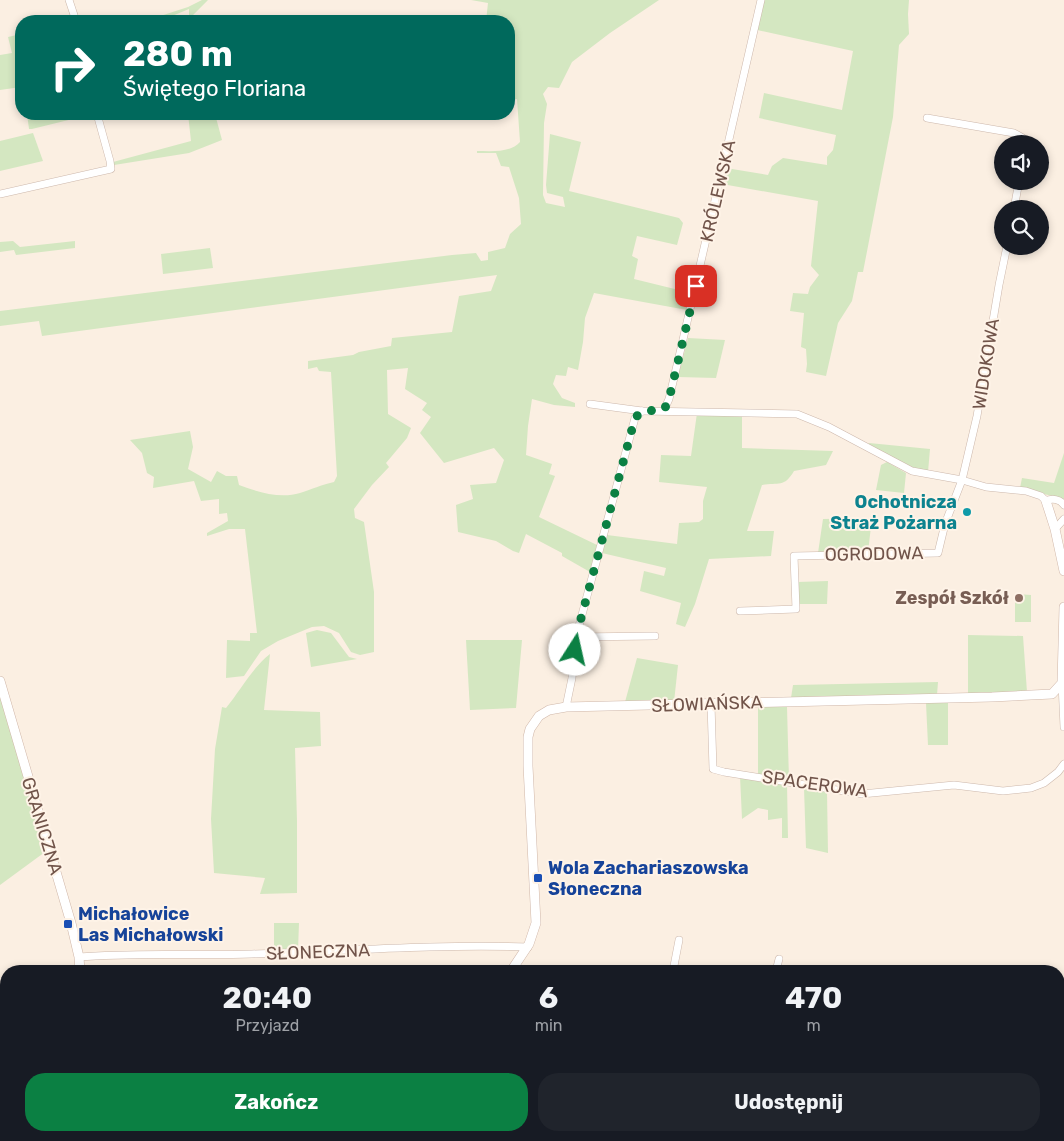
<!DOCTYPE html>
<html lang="pl">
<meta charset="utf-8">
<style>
body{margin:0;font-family:Rubik,sans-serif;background:#20242c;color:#f1f3f6;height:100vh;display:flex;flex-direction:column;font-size:19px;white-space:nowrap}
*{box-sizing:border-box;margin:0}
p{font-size:16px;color:#9ea1a6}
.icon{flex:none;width:28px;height:28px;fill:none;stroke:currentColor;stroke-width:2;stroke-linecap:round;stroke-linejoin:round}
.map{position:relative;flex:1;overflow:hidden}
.sheet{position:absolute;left:0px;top:965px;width:1065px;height:176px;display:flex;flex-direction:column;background:#171b24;border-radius:20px 20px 0 0;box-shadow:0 2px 8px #0003}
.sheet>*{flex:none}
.banner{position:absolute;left:15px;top:15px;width:500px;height:105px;border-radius:20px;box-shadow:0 2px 8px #0003;background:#00695c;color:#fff;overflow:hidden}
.fabs{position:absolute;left:994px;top:135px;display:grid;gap:10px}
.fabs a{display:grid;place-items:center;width:55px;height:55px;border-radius:50%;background:#171b24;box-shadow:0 2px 8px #0003;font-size:25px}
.pin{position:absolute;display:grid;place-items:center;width:42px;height:42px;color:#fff;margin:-21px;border-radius:10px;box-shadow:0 2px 8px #0006}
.me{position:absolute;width:55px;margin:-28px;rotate:10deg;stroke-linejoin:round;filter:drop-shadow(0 0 4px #0008)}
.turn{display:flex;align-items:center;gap:18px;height:105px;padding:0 25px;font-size:22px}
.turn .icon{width:65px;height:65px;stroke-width:2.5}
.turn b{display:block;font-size:35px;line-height:42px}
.eta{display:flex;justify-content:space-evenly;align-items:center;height:85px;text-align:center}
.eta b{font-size:30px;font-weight:700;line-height:35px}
.cta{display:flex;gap:10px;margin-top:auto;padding:10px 25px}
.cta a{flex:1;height:58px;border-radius:20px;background:#0b8043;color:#fff;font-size:20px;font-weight:700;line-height:58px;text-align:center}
.cta a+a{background:#20242c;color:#f1f3f6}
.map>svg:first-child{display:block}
</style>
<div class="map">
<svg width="1064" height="1141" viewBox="0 0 1064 1141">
<rect width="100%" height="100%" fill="#fbefe2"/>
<!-- green -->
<g fill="#d4e7c1">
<path d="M202 0H208L193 15V21H189V9L160 21H145L188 7Z"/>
<path d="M471 0H659L610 33 572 62 559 88 548 87 543 94 547 104 544 123 543 195 546 203 565 207 563 197 547 193 546 185 550 134 581 142 569 191 679 218 683 223 677 245 637 236 632 256 638 259 634 279 691 293 687 310 594 293 585 318 583 342 578 370 568 367 566 376 556 375 553 384 562 398 575 403V407L554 405 532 399 528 426 526 455 552 464 549 474 555 476 539 517 597 545 590 572 562 556V553L526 534 519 553 513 551 496 541 458 532 456 505 473 499 470 485 496 483 504 460 494 448 444 463 420 433 431 417 422 410 427 403 405 389 408 368 387 370 388 414 411 428 407 438 386 463 389 467 372 485 354 509 355 518 364 522 374 592V652L360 655 351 652 339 633 324 626 312 627 278 641 261 651 244 676 226 678 227 640 250 641V633H257L245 529H229L207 536V533L228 521 227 513 219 514V499L201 501 194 481 153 488 154 477 147 473 142 453 130 440 190 431 193 447 188 469 211 482 217 471 226 476H237L239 485C258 492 280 499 300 493 313 489 320 485 334 482L337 476 331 372 319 371 317 367 308 369V361L353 355 359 352 391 346 392 338 452 332 459 296 491 291 497 275 42 336 39 321 0 326V311L452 255 476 253 481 261 488 260V252L505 248 510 234 521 224 519 198 509 167 501 166 496 153H477V151C492 151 510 153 520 142L517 99 509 100V21H486L488 3Z"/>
<path d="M764 0H909L908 14 909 34 899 45 893 117 863 272H858L852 301 838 323 826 376 806 372 807 364 806 349 801 347 804 313 790 311 793 293 808 294 810 287 819 275 811 266 818 201 722 184 726 168 768 175 772 166 783 158 827 165V157L833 150 836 135 759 118 764 93 842 110 853 51 757 30Z"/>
<path d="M21 34V61L17 62 21 78V87L0 90V55L12 53 8 37Z"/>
<path d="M27 114H93L32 129H29Z"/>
<path d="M188 114H215L222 140 189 153 114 165 113 162 191 141Z"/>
<path d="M33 133 43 161 0 171V141Z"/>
<path d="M13 241 20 247 75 241V248L16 255 14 250 0 252V242Z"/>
<path d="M210 248 213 268 163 274 161 254Z"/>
<path d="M688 338 725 340 716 378 678 377Z"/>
<path d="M697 413 742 415V448L833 451 826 465 794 471C784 488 779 482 762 485L747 531H774L771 556 709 559 695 604 685 627 676 624 681 603 640 591 644 571 664 576 666 568 602 553 607 535 677 544 679 523 699 522 703 519V501L707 487 659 482 661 455 691 456Z"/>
<path d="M869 443 930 449 928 472 912 468 868 446Z"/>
<path d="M1064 453V499L1020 488 1022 478 1054 483Z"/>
<path d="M887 462 906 473 904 493 876 490 881 465Z"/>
<path d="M872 518 868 552 818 553 823 519Z"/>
<path d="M828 581 827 604H798L797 582Z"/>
<path d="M1015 594 1031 595V622H1015Z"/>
<path d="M317 630 331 633 349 657 357 659 311 667 306 633Z"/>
<path d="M968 635 1023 636 1027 692 968 694Z"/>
<path d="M466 640H522L516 708 470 710Z"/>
<path d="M270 654 264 710 320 712 321 746 295 748 297 821V893L260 894 265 878 214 873 211 819 215 749 222 707 226 708C240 691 252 668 270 654Z"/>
<path d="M637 658 678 665 674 702H625Z"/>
<path d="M938 682 937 695 791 698 793 685Z"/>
<path d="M0 691 45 852 0 885Z"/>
<path d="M926 703H948V745H928Z"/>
<path d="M758 707H787L789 780 758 774Z"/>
<path d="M740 776 787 783 788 838H782V818L768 820V810L758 808 742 819Z"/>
<path d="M804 788 827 792 828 853 806 848Z"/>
<path d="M274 923H299L298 950H274Z"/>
</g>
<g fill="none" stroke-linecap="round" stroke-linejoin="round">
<defs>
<g id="street">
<path d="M69 0 76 21"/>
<path d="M927 118 1014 133 1023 138 1024 144"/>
<path d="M0 194 111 169 110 161 97 114"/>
<path d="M1014 209 1019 181"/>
<path d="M590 404 642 411 797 414 829 427 912 471 962 480 986 487 1026 491 1041 496 1046 501C1052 498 1060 499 1064 505"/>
<path d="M664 410 669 399 682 344 761 0"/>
<path d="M1055 529 1064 519"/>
<path d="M740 611 796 609 794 556 938 553 945 524 962 480 977 416 999 285 1007 246"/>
<path d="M576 637 655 636"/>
<path d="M1062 683 1064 727"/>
<path d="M711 704 713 769 724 772 862 794 954 785 1003 791 1031 788 1044 783 1058 772 1064 764"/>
<path d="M566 707 572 678 576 637 635 418 642 411"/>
<path d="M79 957C137 952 194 956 252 954 344 951 436 944 528 947"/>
<path d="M673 971 679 940"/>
<path d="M776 971 779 959"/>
<path d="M613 1135 629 1141"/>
<path d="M581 1141 584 1135"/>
<path d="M639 1141 640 1135"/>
<path d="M734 1141 735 1135"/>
</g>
<g id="secondary">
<path d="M1046 501 1055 529 1064 571"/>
<path d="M0 681 71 923 79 957 80 971"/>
<path d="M511 971 529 944 536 923 528 766V737L530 729 539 716 549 710 566 707 992 697 1052 694 1062 683 1064 607"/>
<path d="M109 1135 114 1141"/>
<path d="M362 1141 367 1135"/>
</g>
</defs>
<!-- street casing -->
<use href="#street" stroke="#cdb8ac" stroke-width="8"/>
<!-- secondary casing -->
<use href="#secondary" stroke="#d0b7a9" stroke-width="10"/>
<!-- street -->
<use href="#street" stroke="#fff" stroke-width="7"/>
<!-- secondary -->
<use href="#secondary" stroke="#fff" stroke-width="9"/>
</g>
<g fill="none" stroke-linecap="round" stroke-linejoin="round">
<!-- route -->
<path stroke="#0b8043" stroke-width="9" stroke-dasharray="0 16.2" d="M575 650 576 637 635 418 642 411 664 410 669 399 696 286"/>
</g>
<!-- markers -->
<circle fill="#0f9aa8" stroke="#fef3e7" stroke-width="2" cx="967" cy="512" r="5"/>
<circle fill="#8d6e63" stroke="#fef3e7" stroke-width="2" cx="1019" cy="598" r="5"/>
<g fill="#1a4fb4" stroke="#fef3e7" stroke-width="2">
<rect x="533" y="873" width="10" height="10" rx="2.5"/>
<rect x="63" y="919" width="10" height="10" rx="2.5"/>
</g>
<g text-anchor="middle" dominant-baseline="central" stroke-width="4" stroke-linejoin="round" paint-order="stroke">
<!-- street labels -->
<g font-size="18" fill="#71544a" stroke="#fef3e7">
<text transform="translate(718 191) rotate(-77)">KRÓLEWSKA</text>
<text transform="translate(986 364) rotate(-81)">WIDOKOWA</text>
<text transform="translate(874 554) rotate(-1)">OGRODOWA</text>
<text transform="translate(707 704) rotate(-2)">SŁOWIAŃSKA</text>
<text transform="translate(815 784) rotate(8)">SPACEROWA</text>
<text transform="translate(42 826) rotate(73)">GRANICZNA</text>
<text transform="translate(318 952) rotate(-2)">SŁONECZNA</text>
</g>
<!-- culture labels -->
<g font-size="18" font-weight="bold" fill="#0d838f" stroke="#fef3e7" text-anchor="end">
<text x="957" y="502">Ochotnicza<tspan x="957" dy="21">Straż Pożarna</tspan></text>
</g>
<!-- education labels -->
<g font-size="18" font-weight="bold" fill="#785e54" stroke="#fef3e7" text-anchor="end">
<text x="1009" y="598">Zespół Szkół</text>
</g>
<!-- transit labels -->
<g font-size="18" font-weight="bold" fill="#164399" stroke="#fef3e7" text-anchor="start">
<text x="548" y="868">Wola Zachariaszowska<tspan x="548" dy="21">Słoneczna</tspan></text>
<text x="78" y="914">Michałowice<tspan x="78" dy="21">Las Michałowski</tspan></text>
</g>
</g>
</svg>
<div class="fabs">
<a><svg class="icon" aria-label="sound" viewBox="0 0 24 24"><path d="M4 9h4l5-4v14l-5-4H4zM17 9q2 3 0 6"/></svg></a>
<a><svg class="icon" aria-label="search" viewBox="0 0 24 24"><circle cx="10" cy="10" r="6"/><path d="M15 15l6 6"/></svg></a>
</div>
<div class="pin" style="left:696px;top:286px;background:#d93025"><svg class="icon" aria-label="arrive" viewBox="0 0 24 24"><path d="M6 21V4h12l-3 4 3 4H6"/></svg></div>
<svg class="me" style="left:575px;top:650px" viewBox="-20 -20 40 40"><circle r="19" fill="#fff"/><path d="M0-13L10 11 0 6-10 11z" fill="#0b8043"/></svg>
<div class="banner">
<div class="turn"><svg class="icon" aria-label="right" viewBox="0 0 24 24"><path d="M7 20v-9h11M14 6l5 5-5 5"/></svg><div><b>280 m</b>Świętego Floriana</div></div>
</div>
<section class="sheet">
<div class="eta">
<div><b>20:40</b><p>Przyjazd</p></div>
<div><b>6</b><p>min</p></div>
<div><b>470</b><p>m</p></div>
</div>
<div class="cta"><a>Zakończ</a><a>Udostępnij</a></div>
</section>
</div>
